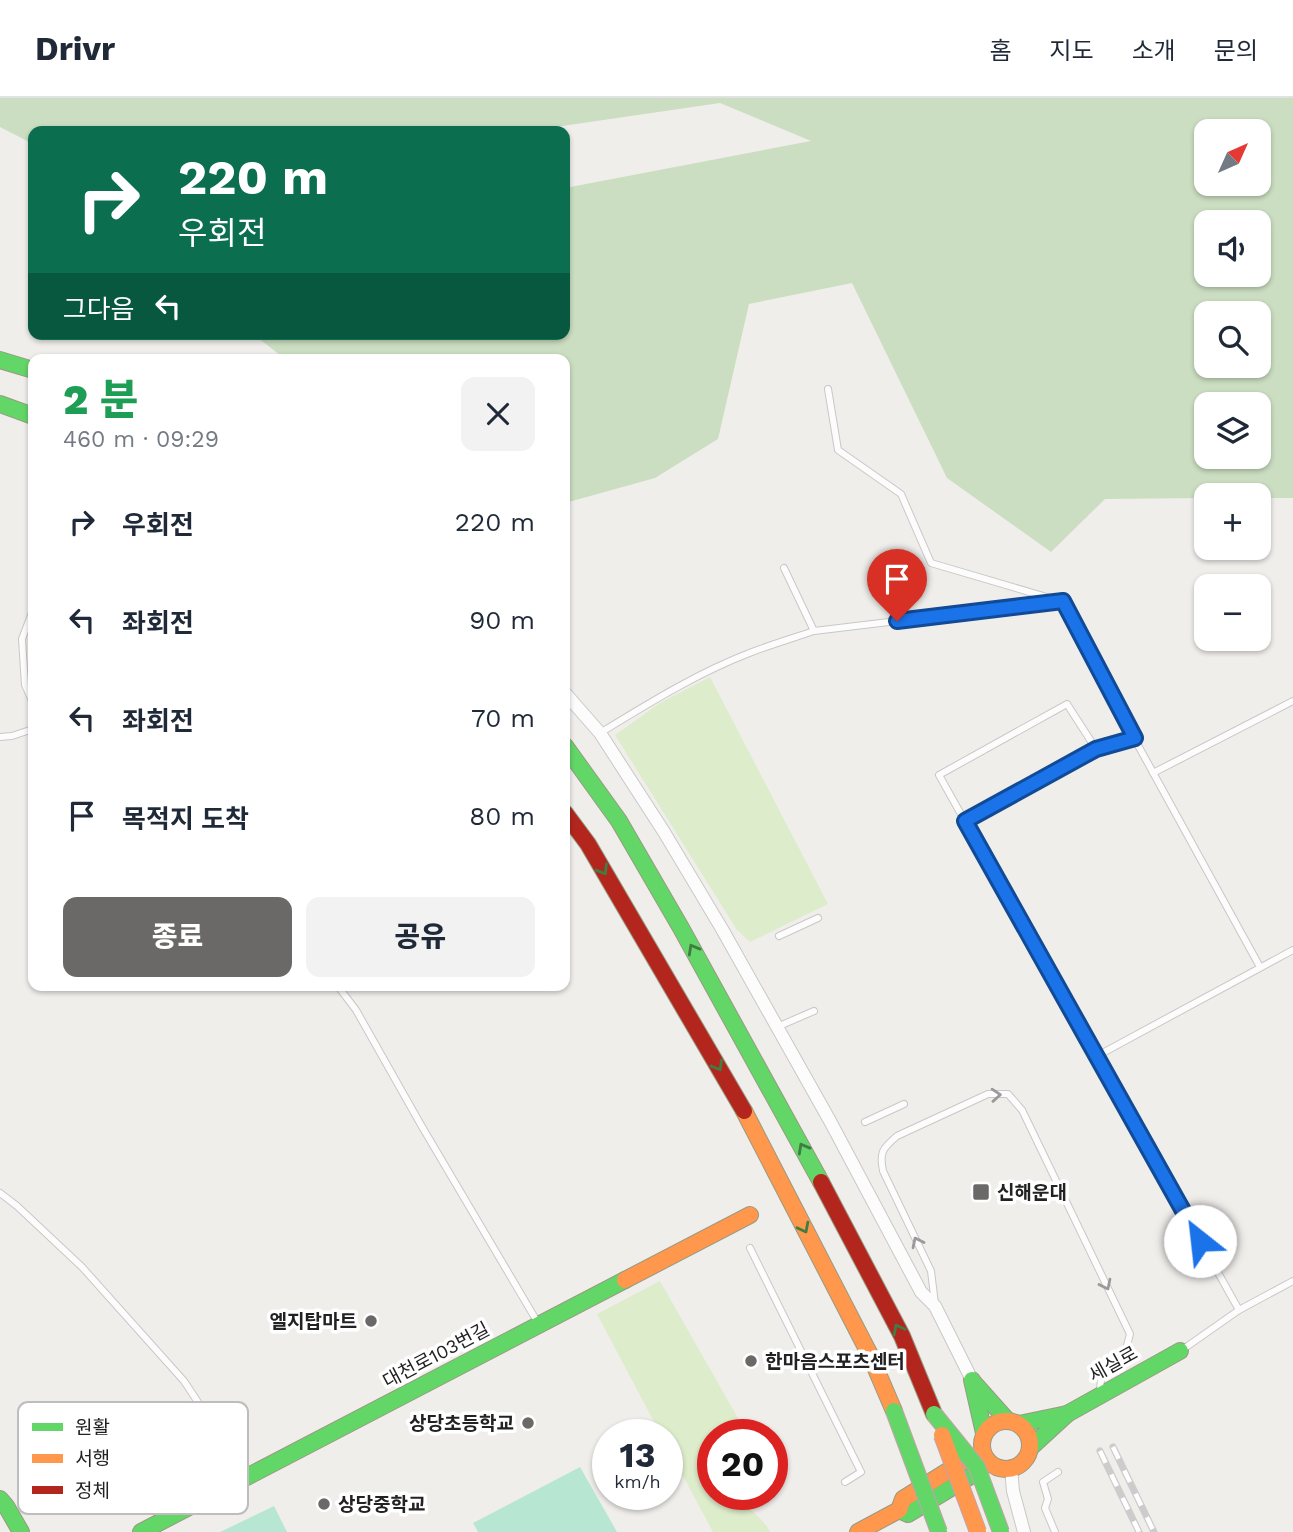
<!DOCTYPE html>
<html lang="ko">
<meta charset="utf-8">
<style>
body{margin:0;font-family:"Work Sans","Noto Sans KR",sans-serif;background:#f2f2f3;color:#1f2937;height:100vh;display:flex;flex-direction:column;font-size:26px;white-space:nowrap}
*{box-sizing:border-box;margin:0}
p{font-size:23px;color:#747a83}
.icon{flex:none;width:38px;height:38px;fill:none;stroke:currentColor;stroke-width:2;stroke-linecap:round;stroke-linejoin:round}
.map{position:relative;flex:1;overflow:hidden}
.drawer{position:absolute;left:28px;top:256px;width:542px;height:637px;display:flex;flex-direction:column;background:#fff;border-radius:14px;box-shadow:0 2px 5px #0004}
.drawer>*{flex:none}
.hud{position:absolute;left:28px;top:28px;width:542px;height:214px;border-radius:14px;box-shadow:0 2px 5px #0004;background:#0b6e4f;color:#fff;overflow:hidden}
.needle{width:46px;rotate:45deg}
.controls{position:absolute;left:1194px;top:21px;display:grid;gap:14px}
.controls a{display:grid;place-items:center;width:77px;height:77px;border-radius:14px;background:#fff;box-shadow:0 2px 5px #0004;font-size:35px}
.speed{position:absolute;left:592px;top:1321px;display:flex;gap:14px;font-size:35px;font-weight:700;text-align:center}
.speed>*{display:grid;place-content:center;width:91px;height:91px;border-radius:50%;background:#fff;box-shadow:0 2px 5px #0004;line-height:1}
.speed small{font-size:18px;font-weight:400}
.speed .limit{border:10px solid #d22;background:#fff;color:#111}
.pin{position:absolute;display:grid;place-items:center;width:60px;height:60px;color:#fff;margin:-72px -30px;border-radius:50% 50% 50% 0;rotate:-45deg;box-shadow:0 0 7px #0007}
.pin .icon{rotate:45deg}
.me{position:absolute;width:77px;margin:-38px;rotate:331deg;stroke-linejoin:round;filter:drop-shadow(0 0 5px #0008)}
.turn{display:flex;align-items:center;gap:24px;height:147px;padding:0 35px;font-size:32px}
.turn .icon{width:91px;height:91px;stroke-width:2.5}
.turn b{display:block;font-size:49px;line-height:60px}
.then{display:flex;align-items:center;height:66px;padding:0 35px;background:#0003;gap:14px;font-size:26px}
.round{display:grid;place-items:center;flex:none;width:74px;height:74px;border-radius:14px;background:#f2f2f3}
.overview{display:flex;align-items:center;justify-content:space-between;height:119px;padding:0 35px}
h1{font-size:42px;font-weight:800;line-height:52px;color:#1e9e55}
.action{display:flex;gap:14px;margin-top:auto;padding:14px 35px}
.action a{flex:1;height:80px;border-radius:14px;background:#6a6968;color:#fff;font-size:28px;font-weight:800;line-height:80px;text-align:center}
.action a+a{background:#f2f2f3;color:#1f2937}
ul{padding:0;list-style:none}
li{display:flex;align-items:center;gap:21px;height:98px;padding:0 35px}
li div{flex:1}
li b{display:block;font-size:26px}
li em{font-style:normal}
header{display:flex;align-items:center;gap:42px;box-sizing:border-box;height:98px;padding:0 35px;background:#fff;border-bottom:2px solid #e0e1e3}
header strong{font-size:33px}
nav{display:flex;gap:38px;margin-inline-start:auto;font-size:24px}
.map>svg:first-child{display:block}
</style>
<header>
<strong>Drivr</strong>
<nav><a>홈</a><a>지도</a><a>소개</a><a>문의</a></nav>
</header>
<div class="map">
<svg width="1293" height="1434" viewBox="0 0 1293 1434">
<rect width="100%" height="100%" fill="#f0eeeb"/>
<!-- grass -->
<g fill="#ddeccb">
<path d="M710 579 828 806 750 844 737 832 615 637 660 605Z"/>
<path d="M660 1183 747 1336 712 1337V1396L736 1397C747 1411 763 1419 770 1434H713L667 1348V1337H661L597 1216Z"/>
</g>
<!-- forest -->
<path fill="#cbdec1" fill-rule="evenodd" d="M0 0H1293V400H1258V397H1206V400L1105 401 1051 454 947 380 852 185 749 206 718 341 655 380 565 405V261H285L253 236H565V90L811 43 720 5 528 33H33V46L0 29ZM1206 33H1258V86H1206ZM1258 124V177H1206V124ZM1258 215V268H1206V215ZM1206 306H1258V359H1206Z"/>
<!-- pitch -->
<g fill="#b7e6d2">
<path d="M580 1369 617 1434H478L473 1425Z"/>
<path d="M274 1408 287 1434H220Z"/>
</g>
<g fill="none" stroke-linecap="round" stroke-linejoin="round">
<defs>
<g id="lane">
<path d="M828 291 838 352 901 396 931 465 1060 503"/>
<path d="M784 470 814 533 1063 503 1134 640 1096 651 1067 606 939 677 1239 1212"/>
<path d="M33 512 22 541 25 587 33 605"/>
<path d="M600 635C649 605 699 574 752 554 773 546 793 540 814 533"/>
<path d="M0 639 12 638 33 631"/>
<path d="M1134 640 1260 869"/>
<path d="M1153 675 1293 603"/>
<path d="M965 723 1096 651"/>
<path d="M779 838 818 820"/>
<path d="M337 887 356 912 421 1027 538 1225"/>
<path d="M777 929 814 913"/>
<path d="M1097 958 1293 852"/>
<path d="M865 1024 904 1006"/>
<path d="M0 1095 17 1108 82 1169 184 1283 246 1377"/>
<path d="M750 1150 861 1374 845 1384"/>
<path d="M935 1206 931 1173 883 1073C879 1054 883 1050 897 1038L988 996H1008L1022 1012 1130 1236 1126 1251 1102 1267 1100 1293"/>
<path d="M1182 1252 1239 1212 1293 1183"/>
<path d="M1055 1434 1045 1410 1048 1401 1043 1384 1058 1374"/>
</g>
<g id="street">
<path d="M565 595 600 635 664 734 722 831 830 1023 921 1194 935 1208 972 1282"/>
<path d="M1011 1370 1013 1393 1024 1434"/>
</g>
<g id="fast">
<path d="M0 262 33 272"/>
<path d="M0 306 33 318"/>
<path d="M565 648 619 723 681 830 821 1084"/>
<path d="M972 1282 984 1335"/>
<path d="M974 1285 1007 1322"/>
<path d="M1019 1326 1067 1316"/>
<path d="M1030 1350 1067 1316 1180 1253"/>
<path d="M0 1401 6 1408 21 1434"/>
<path d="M899 1412 908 1416 969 1379"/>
<path d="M141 1434 625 1182"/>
</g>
<g id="slow">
<path d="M744 1013 870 1257 894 1313"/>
<path d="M625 1182 750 1117"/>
<circle cx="1006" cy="1347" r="24"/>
<path d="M858 1434 899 1412 903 1401 964 1363"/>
</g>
<g id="jam">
<path d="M565 715 588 746 744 1013"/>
<path d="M821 1084 902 1238 934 1316"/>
</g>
</defs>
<!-- lane casing -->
<use href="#lane" stroke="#c9c8c7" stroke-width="8"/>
<!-- street casing -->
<use href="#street" stroke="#c9c8c7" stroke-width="14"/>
<!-- fast casing -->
<use href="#fast" stroke="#999a82" stroke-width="18"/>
<!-- slow casing -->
<use href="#slow" stroke="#999a82" stroke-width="18"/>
<!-- jam casing -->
<use href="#jam" stroke="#999a82" stroke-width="18"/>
<!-- lane -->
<use href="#lane" stroke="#fdfcfc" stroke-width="6"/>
<!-- street -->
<use href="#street" stroke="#fdfcfc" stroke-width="12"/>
<!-- fast -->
<use href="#fast" stroke="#63d668" stroke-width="16"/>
<!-- slow -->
<use href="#slow" stroke="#ff974d" stroke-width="16"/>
<!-- jam -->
<use href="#jam" stroke="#b3261e" stroke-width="16"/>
<defs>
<g id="rail">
<path d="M1113 1349 1154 1434"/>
<path d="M1100 1353 1139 1434"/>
</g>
</defs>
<!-- rail casing -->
<use href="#rail" stroke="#ccc" stroke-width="7"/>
<!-- rail -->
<use href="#rail" stroke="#fff" stroke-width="4.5" stroke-dasharray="13" stroke-linecap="butt"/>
<defs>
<g id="fast-bridge">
<path d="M894 1313 939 1434"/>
<path d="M934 1316 977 1369 1001 1434"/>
</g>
<path id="slow-bridge" d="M942 1337 978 1434"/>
</defs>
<!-- fast-bridge casing -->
<use href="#fast-bridge" stroke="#c5a2ac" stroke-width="18" stroke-linecap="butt"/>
<!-- slow-bridge casing -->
<use href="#slow-bridge" stroke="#c5a2ac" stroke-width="18" stroke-linecap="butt"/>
<!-- fast-bridge -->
<use href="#fast-bridge" stroke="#63d668" stroke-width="16"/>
<!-- slow-bridge -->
<use href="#slow-bridge" stroke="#ff974d" stroke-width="16"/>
</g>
<!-- one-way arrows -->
<defs><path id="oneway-chevron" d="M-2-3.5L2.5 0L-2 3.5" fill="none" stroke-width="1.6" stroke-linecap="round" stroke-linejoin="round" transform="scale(1.75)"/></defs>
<g stroke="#427c45">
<use href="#oneway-chevron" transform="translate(603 772) rotate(59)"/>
<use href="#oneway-chevron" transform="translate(693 851) rotate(-119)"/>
<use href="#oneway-chevron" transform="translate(718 968) rotate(60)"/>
<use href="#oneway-chevron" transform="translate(803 1050) rotate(-119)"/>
<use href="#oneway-chevron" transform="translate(804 1130) rotate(63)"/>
<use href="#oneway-chevron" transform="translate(898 1231) rotate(-117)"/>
</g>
<g stroke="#9a9a9a">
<use href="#oneway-chevron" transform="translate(996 997) rotate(-4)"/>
<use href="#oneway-chevron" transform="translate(917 1144) rotate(-116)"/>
<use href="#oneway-chevron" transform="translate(1106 1187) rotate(64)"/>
</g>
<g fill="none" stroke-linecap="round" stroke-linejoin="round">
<defs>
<path id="route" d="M897 523 1063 503 1135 640 1096 651 965 723 1200 1143"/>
</defs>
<!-- route casing -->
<use href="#route" stroke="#114b97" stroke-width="18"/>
<!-- route -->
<use href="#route" stroke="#1a73e8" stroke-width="12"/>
</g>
<!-- markers -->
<g fill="#6a6968" stroke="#fff" stroke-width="2.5">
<rect x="972" y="1085" width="18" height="18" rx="3.5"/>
<circle cx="371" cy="1223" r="7"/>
<circle cx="751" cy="1263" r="7"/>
<circle cx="528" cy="1325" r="7"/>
<circle cx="324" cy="1406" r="7"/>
</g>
<g text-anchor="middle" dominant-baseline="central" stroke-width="7" stroke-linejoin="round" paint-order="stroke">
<!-- poi labels -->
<g font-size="19" font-weight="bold" fill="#222" stroke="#fff" text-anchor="start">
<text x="997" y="1094">신해운대</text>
<text x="357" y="1223" text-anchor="end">엘지탑마트</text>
<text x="765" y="1263">한마음스포츠센터</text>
<text x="514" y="1325" text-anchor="end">상당초등학교</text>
<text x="338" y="1406">상당중학교</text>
</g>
<!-- street labels -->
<g font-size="19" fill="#222" stroke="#fff">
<text transform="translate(436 1257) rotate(-28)">대천로103번길</text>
<text transform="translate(1113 1266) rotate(-29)">세실로</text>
</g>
</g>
<!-- legend -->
<rect x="18" y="1304" width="230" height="112" rx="10" fill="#fff" stroke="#bdbdbd" stroke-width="2"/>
<rect x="32" y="1325" width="31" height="8" fill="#63d668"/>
<rect x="32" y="1356" width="31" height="9" fill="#ff974d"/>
<rect x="32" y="1388" width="31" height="8" fill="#b3261e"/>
<g font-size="19" fill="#222">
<text x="75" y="1336">원활</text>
<text x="75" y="1367">서행</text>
<text x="75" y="1399">정체</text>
</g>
</svg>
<div class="controls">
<a><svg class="needle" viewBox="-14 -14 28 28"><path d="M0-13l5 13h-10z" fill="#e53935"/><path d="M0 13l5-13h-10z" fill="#747a83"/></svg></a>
<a><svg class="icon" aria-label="sound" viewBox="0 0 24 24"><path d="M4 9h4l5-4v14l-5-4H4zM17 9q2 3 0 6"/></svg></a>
<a><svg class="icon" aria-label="search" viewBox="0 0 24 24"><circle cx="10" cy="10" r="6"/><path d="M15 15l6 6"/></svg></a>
<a><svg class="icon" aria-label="layers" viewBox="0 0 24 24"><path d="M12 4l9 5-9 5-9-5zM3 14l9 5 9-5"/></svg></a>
<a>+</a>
<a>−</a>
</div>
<div class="speed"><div>13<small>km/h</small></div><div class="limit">20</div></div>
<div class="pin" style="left:897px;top:523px;background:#d93025"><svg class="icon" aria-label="arrive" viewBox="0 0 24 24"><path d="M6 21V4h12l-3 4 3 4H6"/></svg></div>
<svg class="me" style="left:1200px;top:1143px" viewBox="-20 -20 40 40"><circle r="19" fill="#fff"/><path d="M0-13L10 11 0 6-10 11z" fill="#1a73e8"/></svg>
<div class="hud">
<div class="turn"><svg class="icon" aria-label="right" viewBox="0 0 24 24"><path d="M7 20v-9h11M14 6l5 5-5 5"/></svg><div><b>220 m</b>우회전</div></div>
<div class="then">그다음<svg class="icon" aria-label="left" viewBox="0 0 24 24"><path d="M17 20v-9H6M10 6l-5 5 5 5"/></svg></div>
</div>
<section class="drawer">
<div class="overview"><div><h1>2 분</h1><p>460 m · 09:29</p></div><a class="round"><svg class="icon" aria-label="close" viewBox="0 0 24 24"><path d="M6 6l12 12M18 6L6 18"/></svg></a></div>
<ul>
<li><svg class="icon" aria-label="right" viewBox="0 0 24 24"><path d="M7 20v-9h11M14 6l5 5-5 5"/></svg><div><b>우회전</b></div><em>220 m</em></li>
<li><svg class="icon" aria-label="left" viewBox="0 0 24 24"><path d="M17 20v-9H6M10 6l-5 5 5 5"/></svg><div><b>좌회전</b></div><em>90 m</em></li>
<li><svg class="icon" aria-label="left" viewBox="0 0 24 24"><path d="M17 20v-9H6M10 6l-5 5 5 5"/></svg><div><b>좌회전</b></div><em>70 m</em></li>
<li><svg class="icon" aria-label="arrive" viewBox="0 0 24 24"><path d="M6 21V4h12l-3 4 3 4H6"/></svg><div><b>목적지 도착</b></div><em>80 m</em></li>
</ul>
<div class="action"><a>종료</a><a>공유</a></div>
</section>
</div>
